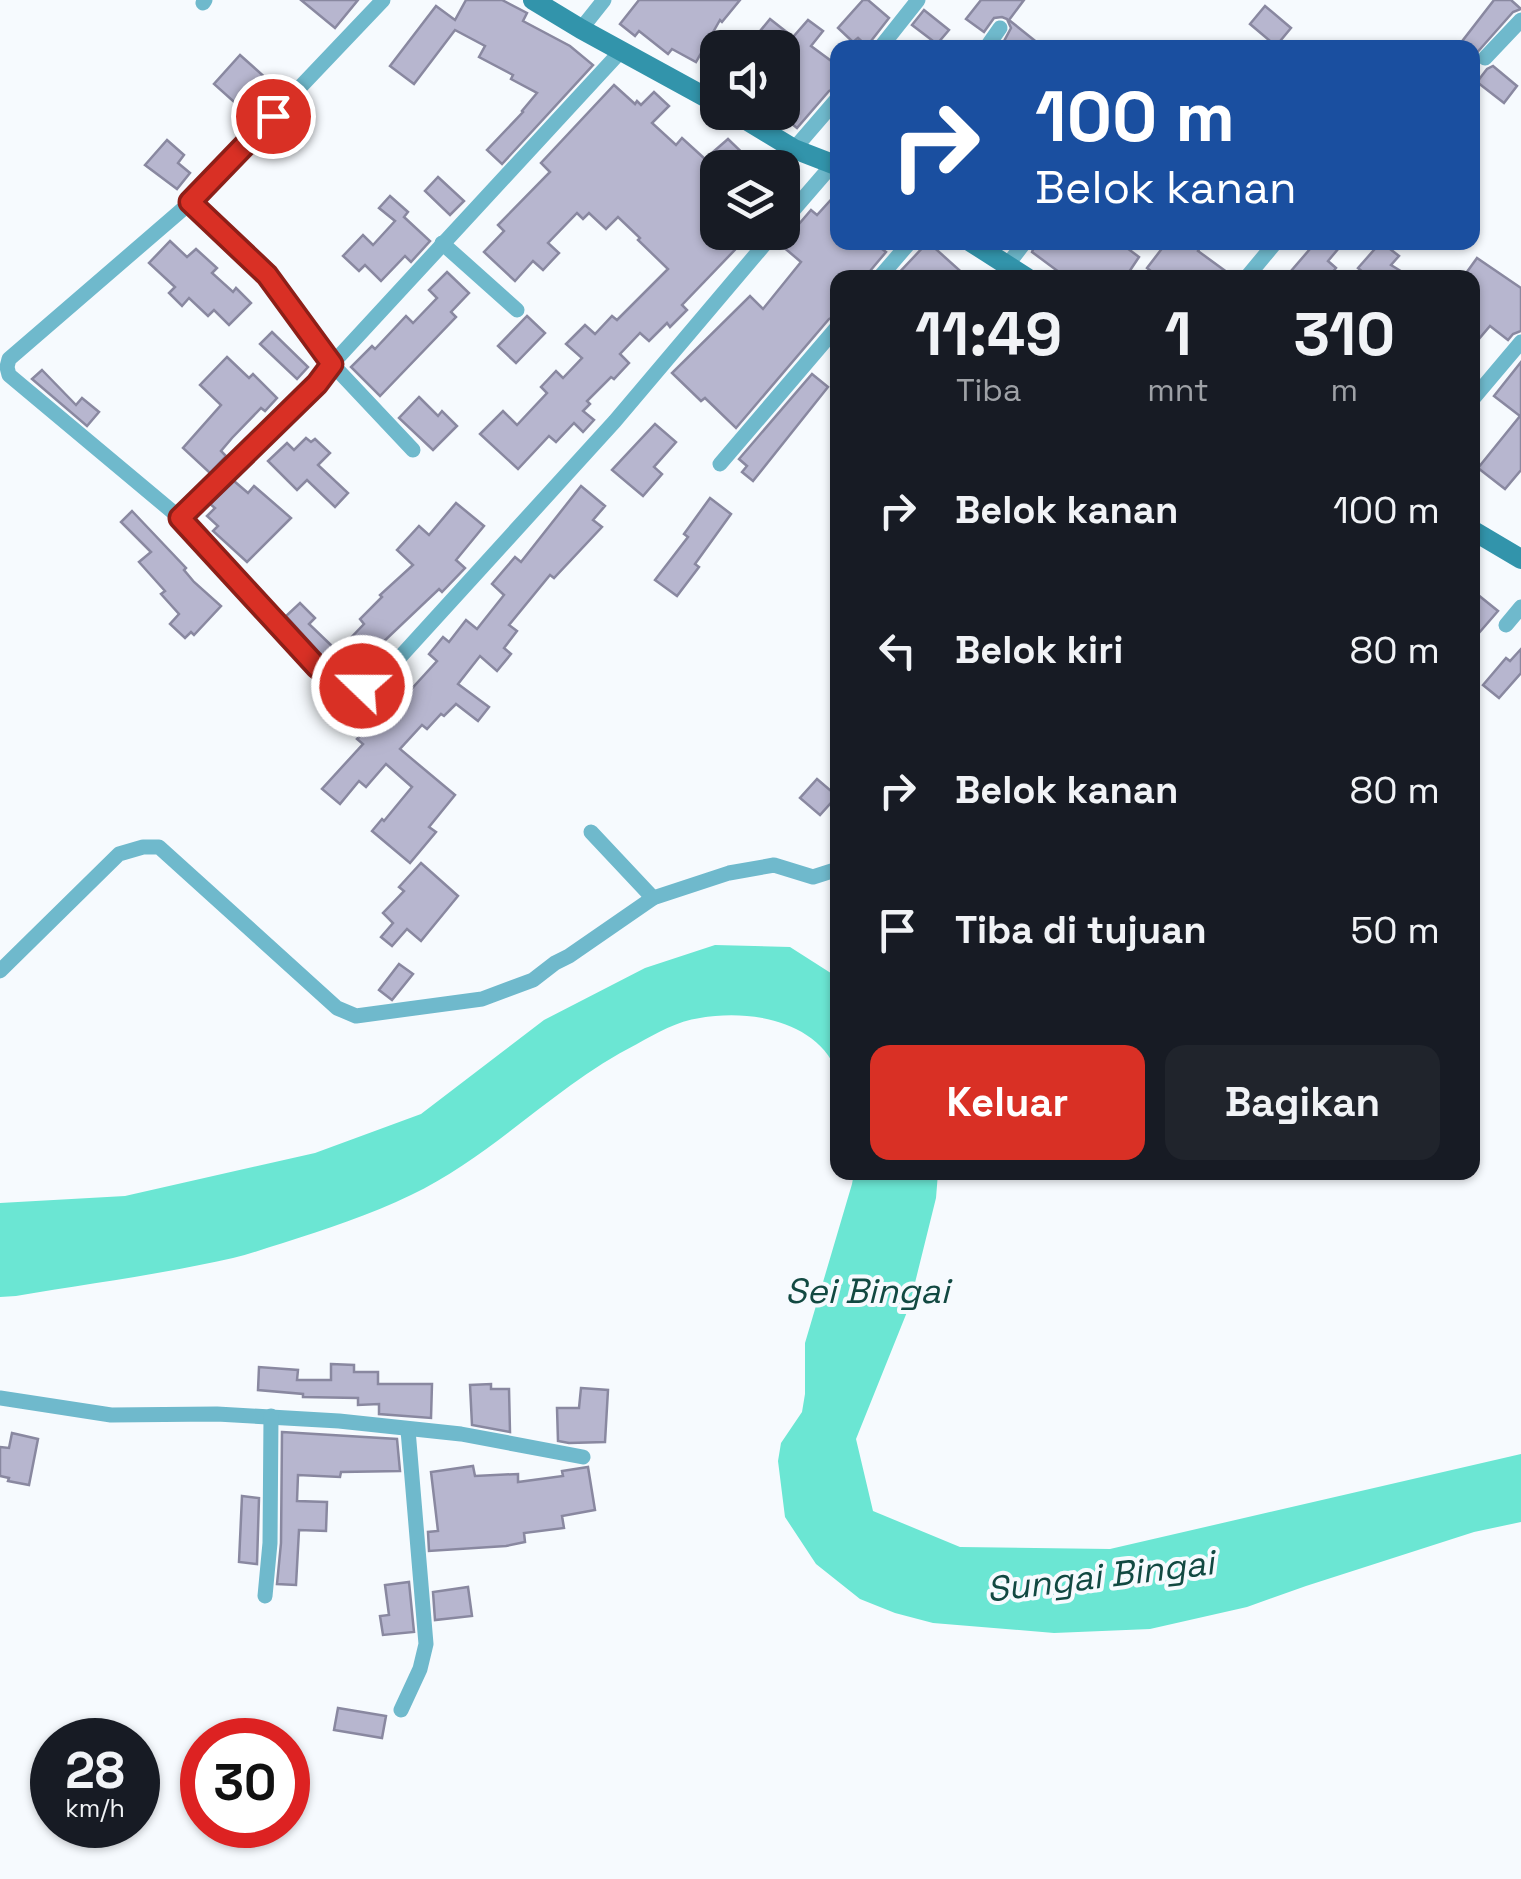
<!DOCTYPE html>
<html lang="id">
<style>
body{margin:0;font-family:"Space Grotesk",sans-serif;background:#20242c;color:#f1f3f6;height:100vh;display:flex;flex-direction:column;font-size:38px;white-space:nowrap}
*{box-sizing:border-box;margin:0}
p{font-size:32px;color:#9ea1a6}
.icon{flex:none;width:55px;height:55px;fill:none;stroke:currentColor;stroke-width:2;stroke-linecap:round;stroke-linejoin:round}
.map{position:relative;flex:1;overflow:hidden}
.drawer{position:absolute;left:830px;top:270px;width:650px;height:910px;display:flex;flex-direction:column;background:#171b24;border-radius:20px;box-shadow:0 2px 8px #0004}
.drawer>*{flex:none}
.hud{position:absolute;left:830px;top:40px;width:650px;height:210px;border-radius:20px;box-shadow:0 2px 8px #0004;background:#1a4fa0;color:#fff;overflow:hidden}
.buttons{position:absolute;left:700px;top:30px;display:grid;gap:20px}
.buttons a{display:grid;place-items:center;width:100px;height:100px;border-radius:20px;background:#171b24;box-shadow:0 2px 8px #0004;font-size:50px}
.speed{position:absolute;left:30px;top:1718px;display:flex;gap:20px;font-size:50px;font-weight:700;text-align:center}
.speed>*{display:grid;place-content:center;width:130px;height:130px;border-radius:50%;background:#171b24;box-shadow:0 2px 8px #0004;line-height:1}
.speed small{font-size:25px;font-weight:400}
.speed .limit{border:15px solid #d22;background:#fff;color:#111}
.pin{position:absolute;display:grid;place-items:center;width:85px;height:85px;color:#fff;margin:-42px;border:5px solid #fff;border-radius:50%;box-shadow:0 2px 10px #0007}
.me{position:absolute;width:110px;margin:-55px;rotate:292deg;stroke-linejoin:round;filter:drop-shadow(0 0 8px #0008)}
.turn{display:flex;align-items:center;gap:35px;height:210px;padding:0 40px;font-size:45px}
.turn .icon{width:130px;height:130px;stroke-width:2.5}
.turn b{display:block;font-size:70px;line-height:85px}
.eta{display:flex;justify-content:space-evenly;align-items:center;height:170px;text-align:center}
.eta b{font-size:60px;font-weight:700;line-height:70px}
.cta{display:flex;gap:20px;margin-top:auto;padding:20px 40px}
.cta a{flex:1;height:115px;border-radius:20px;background:#d93025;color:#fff;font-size:40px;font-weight:700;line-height:115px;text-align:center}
.cta a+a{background:#20242c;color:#f1f3f6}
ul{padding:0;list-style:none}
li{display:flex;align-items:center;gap:30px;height:140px;padding:0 40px}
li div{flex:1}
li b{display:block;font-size:38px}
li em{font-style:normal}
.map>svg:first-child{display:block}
</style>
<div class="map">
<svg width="1521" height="1879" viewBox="0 0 1521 1879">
<rect width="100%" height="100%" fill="#f6fafe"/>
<!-- water -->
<g fill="#6be6d3">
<path d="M715 945 790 947 837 977V1071C816 1020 748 1009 700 1018 677 1021 657 1033 637 1044 556 1085 493 1156 411 1195 370 1215 326 1229 283 1243 266 1248 250 1254 233 1258 163 1274 87 1284 16 1296L0 1297V1203L125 1196 315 1153 421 1114 544 1020 645 968Z"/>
<path d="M854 1173H938L936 1198 909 1307 856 1439 873 1511 960 1547 1110 1549 1521 1454V1522L1474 1532 1306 1586 1247 1607 1150 1629 1054 1633 933 1623 895 1613 860 1599 816 1564 785 1517 778 1461 781 1443 802 1412 805 1394V1343L852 1184Z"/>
</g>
<!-- building -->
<g fill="#b7b6cf" stroke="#8988a0" stroke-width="2.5">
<path d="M301 0H358L335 28Z"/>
<path d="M466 0H502L527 13 523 21 570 46 593 65 502 164 487 150 523 112 522 111 537 93 511 79 513 75 479 57 485 46 455 30 414 84 390 66 436 6 455 20Z"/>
<path d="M639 0H740L722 22 720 20 696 62 672 49 668 54 639 31 635 36 620 24Z"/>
<path d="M863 0H868L889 18 871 41 869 48 858 38 853 42 838 28Z"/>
<path d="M981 0H1024L1009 20 1044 48H1004L1002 45 1011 28 1007 19 1002 17 994 18 984 32 966 19Z"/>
<path d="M1494 0H1511L1521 9 1513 12 1474 56 1472 48H1464L1460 44Z"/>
<path d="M1265 6 1291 28 1276 46 1250 24Z"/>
<path d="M924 10 949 30 937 44 912 25Z"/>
<path d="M770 19 793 37 808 20 823 31 811 46 838 66V87L829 91 797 128 782 116V48H746Z"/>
<path d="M240 55 268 80 242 109 214 84Z"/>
<path d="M1493 66 1517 86 1504 103 1477 82 1487 69Z"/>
<path d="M614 85 635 104 637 101 641 105 654 92 669 106 652 123 676 145 682 138 705 159 728 139 758 168H718V232H752L682 305 687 310 670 327 667 323 649 341 640 333 620 354 629 363 614 379 611 377 587 401 590 404 583 411 594 420 583 432 574 423 556 442 549 436 518 469 480 434 503 411 517 425 547 393 541 387 556 371 563 378 582 358 566 344 585 325 595 334 612 316 617 320 668 269 638 240 640 238 618 217 606 229 589 213 583 219 577 213 548 243 559 253 543 270 533 261 515 281 484 252 504 231 498 225 550 172 541 163Z"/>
<path d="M167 140 184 155 178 163 190 173 177 189 145 165Z"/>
<path d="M438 177 464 201 450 215 425 191Z"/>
<path d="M838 192V242H887L882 249 886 252 870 271 868 278H838V315L829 319 736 428 705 398 701 401 672 373 750 296 763 309 801 262 781 245 811 210 817 215Z"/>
<path d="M390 196 408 212 404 217 430 241 411 262 405 256 381 281 365 265 359 271 343 256 363 235 373 245 395 221 379 208Z"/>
<path d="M170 241 187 257 196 249 217 268 212 273 233 292 236 288 251 303 229 325 214 310 208 316 189 298 182 306 169 293 175 287 149 263Z"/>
<path d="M928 242 968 278H894Z"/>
<path d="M1036 242H1119L1139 257 1125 278H1067L1032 252Z"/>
<path d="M1167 242H1204L1198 251 1235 278H1160L1147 268Z"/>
<path d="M1316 242H1344L1328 261 1336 268 1328 278H1285Z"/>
<path d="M1381 242 1399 256 1391 265 1412 278H1370L1358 268Z"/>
<path d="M1477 258 1521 288V331L1513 334 1508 340 1490 326 1472 347V278L1464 276Z"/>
<path d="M447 272 469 293 451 312 456 317 380 396 351 367 372 346 375 349 406 316 413 323 437 298 429 290Z"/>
<path d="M527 316 545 333 516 363 498 346Z"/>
<path d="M272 332 308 367 297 379 260 344Z"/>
<path d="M227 357 249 378 253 374 277 398 265 411 261 408 232 438 221 451 226 456 210 473 183 448 221 405 200 385Z"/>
<path d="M1521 362V470L1505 489 1478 468 1520 416 1494 396Z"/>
<path d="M42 370 76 405 82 398 99 412 87 426 32 379Z"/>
<path d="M812 374 828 387 753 481 742 472 747 466 739 459Z"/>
<path d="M419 397 438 416 442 411 457 426 433 450 399 418Z"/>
<path d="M655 424 676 442 654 467 662 474 643 496 612 470Z"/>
<path d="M306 438 311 442 315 439 330 453 318 465 348 493 335 507 307 480 297 490 268 461 287 443 294 450Z"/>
<path d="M234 481 248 493 254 486 291 518 247 562 213 531 218 526 207 516 215 508 210 504Z"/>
<path d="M581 486 605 506 593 520 602 527 554 578 550 575 509 625 517 631 504 648 511 654 497 671 480 656 458 684 489 707 478 721 456 704 444 716 441 714 427 729 422 725 400 749 455 795 429 827 436 832 410 863 372 831 382 819 384 821 412 787 386 764 366 787 359 781 340 804 322 789 363 744 357 739 403 694 405 696 437 661 429 654 443 637 449 642 466 620 477 629 504 595 492 584 515 557 521 562Z"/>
<path d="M710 498 731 514 695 564 699 567 677 596 655 580 688 537 684 534Z"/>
<path d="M456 503 484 526 456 560 465 568 442 592 439 589 381 644 388 651 370 669 365 664 353 675 343 673 325 659 286 616 300 603 315 618 309 624 334 648 338 645 341 648 364 624 360 619 382 597 380 595 413 565 397 550 419 526 429 535Z"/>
<path d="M132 511 186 568 184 570 194 582 221 606 194 635 191 632 185 638 170 624 179 614 161 594 165 591 139 562 151 552 121 522Z"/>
<path d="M1472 590 1498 611 1472 641Z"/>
<path d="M1521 649V673L1499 698 1483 685 1506 658 1510 661Z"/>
<path d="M817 779 837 796 820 815 800 798Z"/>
<path d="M421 863 458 896 421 941 407 929 392 946 381 937 393 923 383 913 404 891 399 887Z"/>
<path d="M399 964 413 974 392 1000 379 990Z"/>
<path d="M331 1364 354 1365V1372H378V1384H432L431 1418 379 1414V1404L358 1405V1398L303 1397V1394L258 1390 259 1367 298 1370 297 1380H331Z"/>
<path d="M491 1384V1389H509L510 1432 472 1425 470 1385Z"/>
<path d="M581 1388 608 1390 605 1442 569 1443 558 1441 557 1408H579Z"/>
<path d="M282 1432 397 1439 400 1471 341 1472 340 1477 298 1475 297 1501 327 1502 326 1531 299 1530 296 1585 277 1584 281 1543Z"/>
<path d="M12 1433 38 1439 29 1485 8 1481 9 1478 0 1476V1447L9 1448Z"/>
<path d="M473 1466 475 1476 518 1474V1482L563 1476 562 1471 588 1467 595 1510 562 1516 564 1528 524 1533 525 1542 506 1546 429 1551 428 1532 438 1531 431 1472Z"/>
<path d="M242 1496 259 1498 257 1564 239 1562Z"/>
<path d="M409 1582 414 1632 383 1635 380 1616 389 1615 385 1585Z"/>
<path d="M468 1587 472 1616 435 1620 433 1592Z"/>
<path d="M338 1708 386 1716 382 1738 334 1730Z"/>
</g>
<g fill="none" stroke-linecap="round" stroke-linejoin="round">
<!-- street -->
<g stroke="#6fb9cc" stroke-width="15">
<path d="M383 0 191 202 9 359 7 367 9 375 180 518 317 667C325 673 335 684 344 686 368 691 386 670 401 656L615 421 775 232"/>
<path d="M203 3 205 0"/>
<path d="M581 29 604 0"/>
<path d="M880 48 918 0"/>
<path d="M986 48 1000 28"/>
<path d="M1485 58 1521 20"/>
<path d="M794 149 838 98"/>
<path d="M191 202 267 275 332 364 413 450"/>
<path d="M782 223 833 164"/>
<path d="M442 243 517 310"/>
<path d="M1008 264 1025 242"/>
<path d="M879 278 910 242"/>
<path d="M1246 278 1276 242"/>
<path d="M1472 400 1521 342"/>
<path d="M720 464 838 326"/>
<path d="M180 518 317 384 332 364 622 50"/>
<path d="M1506 625 1521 607"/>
<path d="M591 832 653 898"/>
<path d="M0 971 119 854 143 847H159L337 1008 356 1016 482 999 533 980 555 963 569 956 653 898 729 873 774 865 813 877 838 869"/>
<path d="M0 1398 111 1415 217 1414 339 1421 461 1434 583 1457"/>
<path d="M265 1596 270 1543 271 1416"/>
<path d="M401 1710 420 1669 426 1644 408 1430"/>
</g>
<!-- secondary -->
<g stroke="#3294ab" stroke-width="20">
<path d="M533 0 581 29 718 104"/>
<path d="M733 112 794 149 838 166"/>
<path d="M971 242 1027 278"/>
<path d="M1472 530 1521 559"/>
</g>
</g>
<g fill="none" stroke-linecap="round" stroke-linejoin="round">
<defs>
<path id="route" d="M273 116 190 202 267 275 332 364 317 384 180 518 317 667 342 686H362"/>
</defs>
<!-- route casing -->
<use href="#route" stroke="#8d1f18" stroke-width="25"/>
<!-- route -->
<use href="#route" stroke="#d93025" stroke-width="18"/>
</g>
<g text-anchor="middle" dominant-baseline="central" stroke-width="8" stroke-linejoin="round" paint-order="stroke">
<!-- water labels -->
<g font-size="35" font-style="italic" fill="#124942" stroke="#f6fafe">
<text x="867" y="1291">Sei Bingai</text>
<text transform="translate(1100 1576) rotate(-7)">Sungai Bingai</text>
</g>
</g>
</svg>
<div class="buttons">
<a><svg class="icon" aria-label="sound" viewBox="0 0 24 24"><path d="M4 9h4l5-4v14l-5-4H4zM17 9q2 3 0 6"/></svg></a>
<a><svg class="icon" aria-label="layers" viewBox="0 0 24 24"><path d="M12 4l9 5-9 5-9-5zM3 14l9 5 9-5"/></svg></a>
</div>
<div class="speed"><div>28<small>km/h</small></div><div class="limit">30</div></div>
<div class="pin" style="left:273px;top:116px;background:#d93025"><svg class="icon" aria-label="arrive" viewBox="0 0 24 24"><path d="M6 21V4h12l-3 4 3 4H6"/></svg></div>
<svg class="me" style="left:362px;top:686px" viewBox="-20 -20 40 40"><circle r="17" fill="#d93025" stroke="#fff" stroke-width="3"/><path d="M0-11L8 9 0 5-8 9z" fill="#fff"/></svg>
<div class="hud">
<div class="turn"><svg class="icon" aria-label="right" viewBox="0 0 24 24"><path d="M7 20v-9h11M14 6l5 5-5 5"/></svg><div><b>100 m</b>Belok kanan</div></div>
</div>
<section class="drawer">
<div class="eta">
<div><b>11:49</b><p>Tiba</p></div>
<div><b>1</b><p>mnt</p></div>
<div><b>310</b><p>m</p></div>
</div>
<ul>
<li><svg class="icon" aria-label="right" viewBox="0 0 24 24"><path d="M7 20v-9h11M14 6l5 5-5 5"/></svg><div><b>Belok kanan</b></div><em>100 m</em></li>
<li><svg class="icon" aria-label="left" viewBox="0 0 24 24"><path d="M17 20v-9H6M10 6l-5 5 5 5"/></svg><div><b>Belok kiri</b></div><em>80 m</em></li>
<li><svg class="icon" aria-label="right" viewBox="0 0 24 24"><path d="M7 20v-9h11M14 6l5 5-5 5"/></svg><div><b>Belok kanan</b></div><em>80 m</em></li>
<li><svg class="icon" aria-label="arrive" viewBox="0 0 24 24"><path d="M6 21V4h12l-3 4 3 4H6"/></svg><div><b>Tiba di tujuan</b></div><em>50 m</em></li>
</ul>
<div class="cta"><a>Keluar</a><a>Bagikan</a></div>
</section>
</div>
